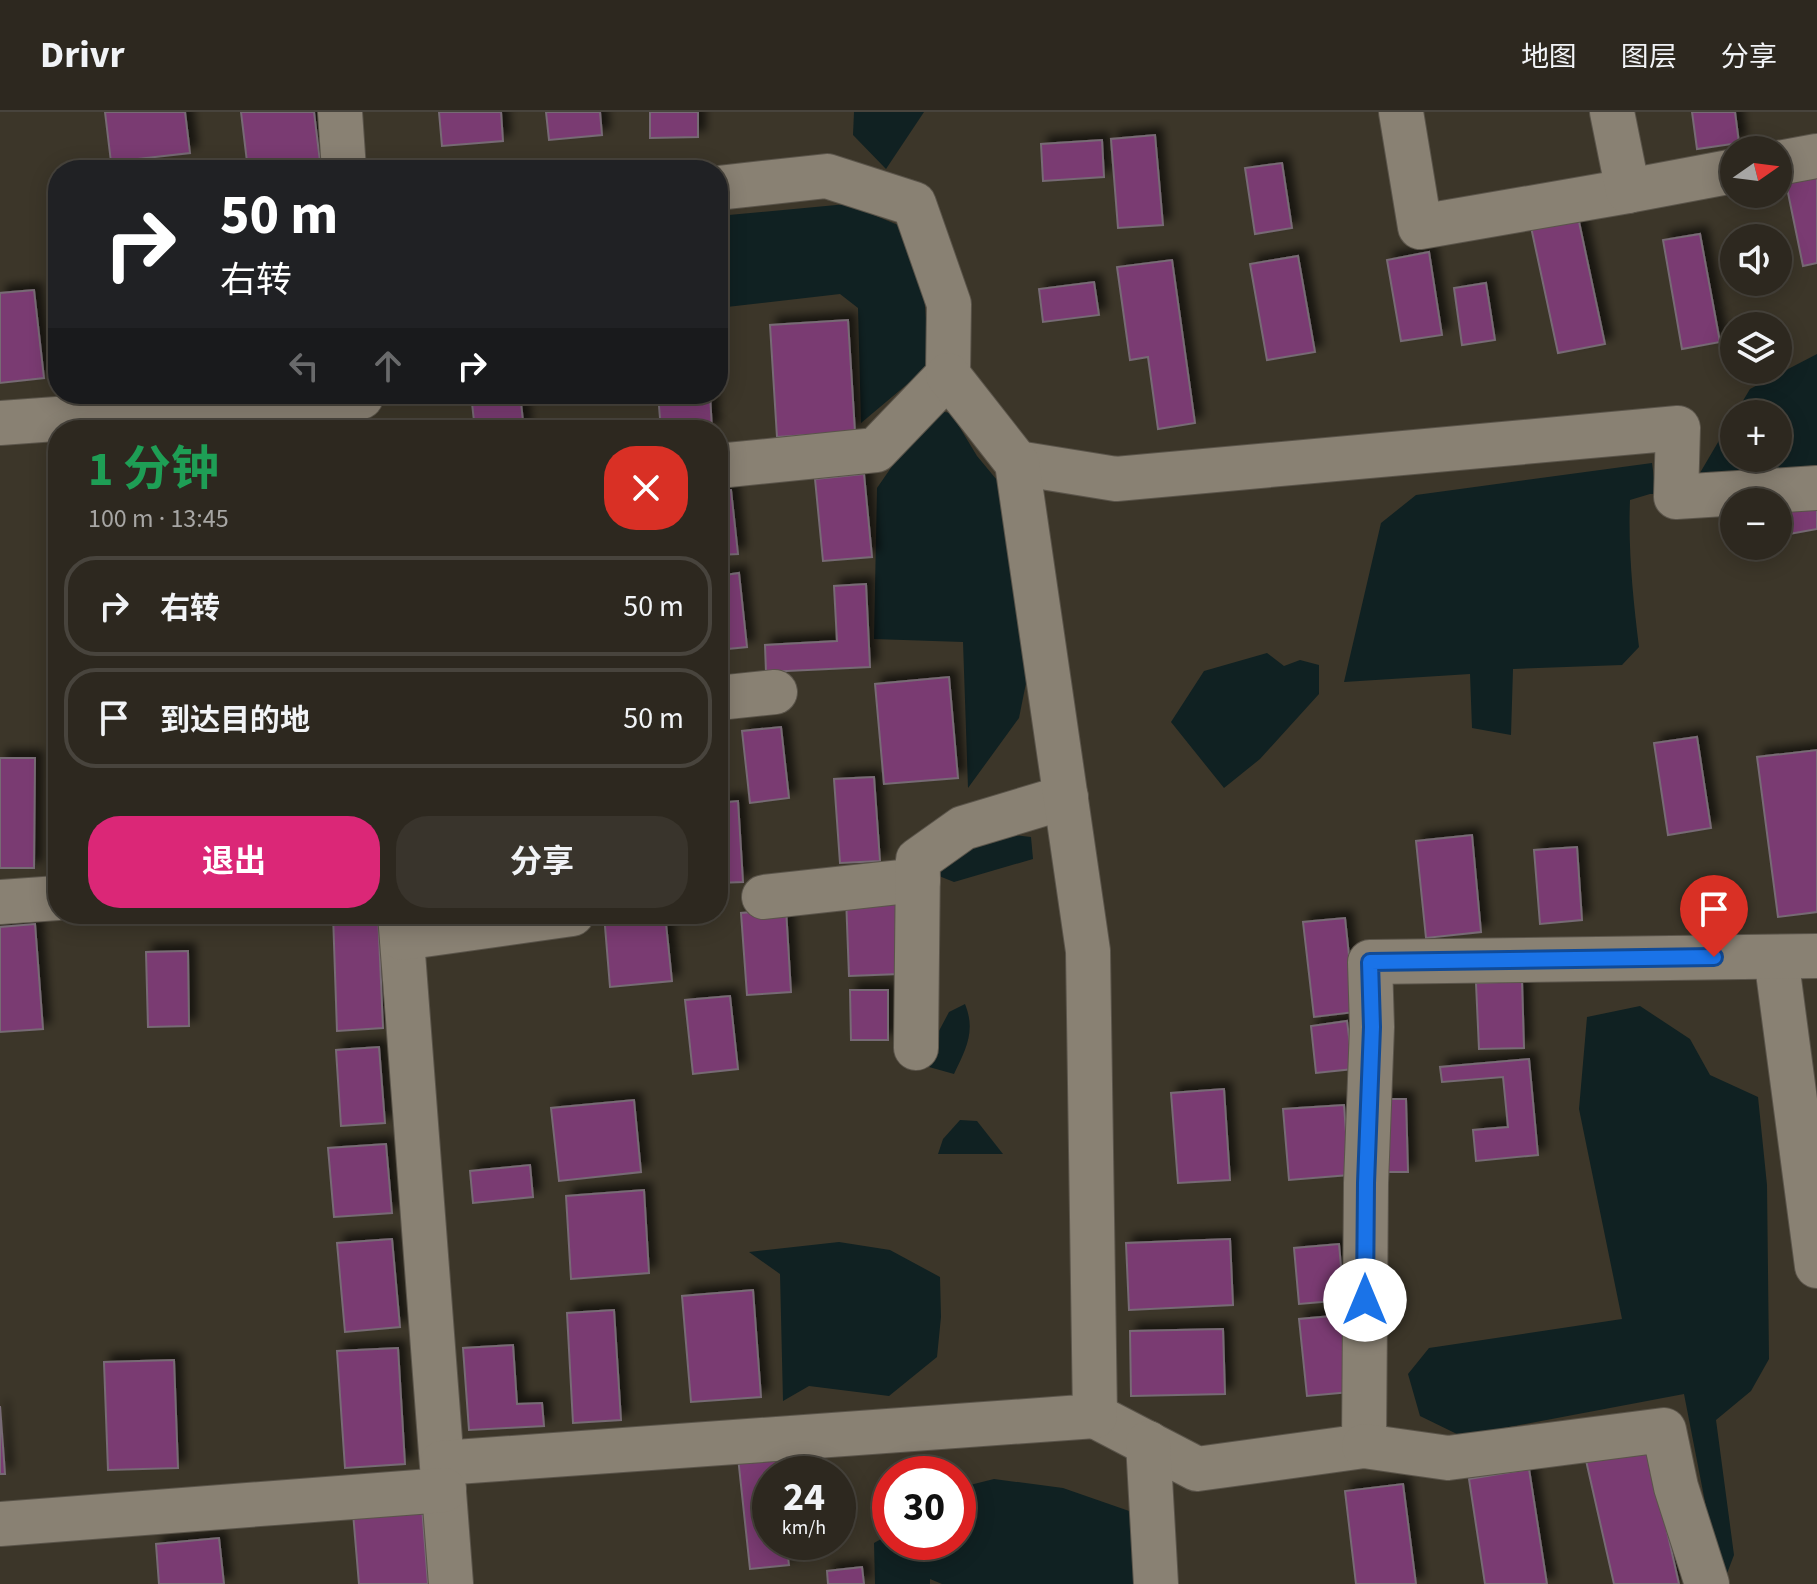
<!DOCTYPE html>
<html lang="zh">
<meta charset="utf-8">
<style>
body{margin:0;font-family:"Source Sans 3","Noto Sans SC",sans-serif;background:#39342c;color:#f1f3f6;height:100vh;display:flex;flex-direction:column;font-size:30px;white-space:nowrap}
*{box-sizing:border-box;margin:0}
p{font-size:26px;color:#a7a6a4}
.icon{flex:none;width:44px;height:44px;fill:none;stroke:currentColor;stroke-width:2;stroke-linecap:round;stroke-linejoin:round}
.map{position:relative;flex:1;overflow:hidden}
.side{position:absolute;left:48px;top:308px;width:680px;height:504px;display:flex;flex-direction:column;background:#2d281f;border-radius:32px;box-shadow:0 4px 20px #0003,0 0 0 2px #48443d}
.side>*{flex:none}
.banner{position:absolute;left:48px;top:48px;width:680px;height:244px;border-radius:32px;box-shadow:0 4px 20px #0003,0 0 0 2px #48443d;background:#202124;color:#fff;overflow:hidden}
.needle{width:52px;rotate:76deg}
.fabs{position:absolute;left:1720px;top:24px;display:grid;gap:16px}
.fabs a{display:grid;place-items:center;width:72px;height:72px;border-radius:50%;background:#2d281f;box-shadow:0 4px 20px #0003,0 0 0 2px #48443d;font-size:40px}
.speed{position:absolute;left:752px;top:1344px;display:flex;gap:16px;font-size:40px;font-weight:700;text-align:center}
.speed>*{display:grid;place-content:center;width:104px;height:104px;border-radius:50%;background:#2d281f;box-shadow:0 4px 20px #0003,0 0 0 2px #48443d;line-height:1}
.speed small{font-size:20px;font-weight:400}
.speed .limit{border:12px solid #d22;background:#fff;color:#111}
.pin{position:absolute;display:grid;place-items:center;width:68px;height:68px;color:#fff;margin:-82px -34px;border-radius:50% 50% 50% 0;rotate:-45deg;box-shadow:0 0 8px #0007}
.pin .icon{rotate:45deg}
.me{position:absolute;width:88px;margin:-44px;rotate:0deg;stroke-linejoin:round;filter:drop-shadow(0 0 6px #0008)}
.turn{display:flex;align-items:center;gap:28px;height:168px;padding:0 40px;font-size:36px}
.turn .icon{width:104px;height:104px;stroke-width:2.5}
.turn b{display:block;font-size:56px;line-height:68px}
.lanes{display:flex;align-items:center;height:76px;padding:0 40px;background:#0003;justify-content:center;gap:40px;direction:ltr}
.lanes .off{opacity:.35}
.round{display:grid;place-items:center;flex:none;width:84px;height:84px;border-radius:32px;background:#39342c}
.summary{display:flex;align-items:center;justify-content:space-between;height:136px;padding:0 40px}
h1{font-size:48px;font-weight:700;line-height:60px;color:#1e9e55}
.cta{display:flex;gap:16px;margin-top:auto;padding:16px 40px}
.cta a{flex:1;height:92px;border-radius:32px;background:#db2777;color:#fff;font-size:32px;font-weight:700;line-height:92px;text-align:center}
.cta a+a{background:#39342c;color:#f1f3f6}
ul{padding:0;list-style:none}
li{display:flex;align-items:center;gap:24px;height:100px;margin:0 16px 12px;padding:0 24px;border:4px solid #48443d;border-radius:32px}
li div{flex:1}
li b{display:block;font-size:30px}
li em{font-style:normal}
header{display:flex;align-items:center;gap:48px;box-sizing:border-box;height:112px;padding:0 40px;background:#2d281f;border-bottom:2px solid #48443d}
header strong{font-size:38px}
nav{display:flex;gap:44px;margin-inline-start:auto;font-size:28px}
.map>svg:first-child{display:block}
</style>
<header>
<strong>Drivr</strong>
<nav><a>地图</a><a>图层</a><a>分享</a></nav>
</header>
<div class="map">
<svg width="1817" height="1472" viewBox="0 0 1817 1472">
<defs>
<filter id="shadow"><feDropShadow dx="7" dy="-7" stdDeviation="4" flood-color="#0009"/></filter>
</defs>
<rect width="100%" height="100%" fill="#3c3629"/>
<!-- water -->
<g fill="#102122">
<path d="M854 0H924L886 57 853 23Z"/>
<path d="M847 92 898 113 924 184 930 253 861 311 858 196 840 182 718 196V104Z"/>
<path d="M1817 242V353L1697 366 1734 303V346H1778V302H1735L1750 277Z"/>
<path d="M931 298 951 301 977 344 1006 379 1032 541 1019 606 968 676 963 530 874 527 877 376Z"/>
<path d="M1652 351 1656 382H1650L1630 388C1628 438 1633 486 1639 535L1622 553 1513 557 1511 623 1472 616 1470 562 1344 570 1381 411 1416 383Z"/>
<path d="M1267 541 1284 554 1300 548 1319 553V582L1260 647 1224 676 1171 610 1204 559Z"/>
<path d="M997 721 1031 725 1033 747 954 770 934 762 935 748Z"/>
<path d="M965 892C976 919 966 937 954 962L929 955 932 932 949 900Z"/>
<path d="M1640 894 1690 927 1710 963 1758 985 1767 1073 1769 1247 1751 1279 1716 1308 1734 1443 1723 1472H1721L1684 1282 1461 1324 1420 1304 1408 1262 1429 1236 1622 1207 1579 997 1587 905Z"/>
<path d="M960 1008 977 1009 1003 1042H938L943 1027Z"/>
<path d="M839 1130 890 1138 940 1165 941 1205 937 1245 889 1284 809 1274 783 1289 780 1162 749 1140Z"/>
<path d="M994 1367 1063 1376 1132 1400 1135 1472H942L930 1467V1472H875L874 1431 890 1422V1430H958V1376Z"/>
</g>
<!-- building -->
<g fill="#7a3a72" stroke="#776a74" stroke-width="2" filter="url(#shadow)">
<path d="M105 0H185L190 41 111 50Z"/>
<path d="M241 0H314L321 58H248Z"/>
<path d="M439 0H501L503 29 442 34Z"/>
<path d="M546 0H600L602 23 549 28Z"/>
<path d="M650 0H698V25L650 26Z"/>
<path d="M1692 0H1735L1739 31 1697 37Z"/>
<path d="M1155 23 1163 113 1118 116 1111 27Z"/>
<path d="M1102 28 1104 65 1043 69 1041 32Z"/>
<path d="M1282 51 1292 116 1255 122 1245 56Z"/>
<path d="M1817 64V151L1803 154 1786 71Z"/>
<path d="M1578 105 1605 232 1558 241 1531 115Z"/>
<path d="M1700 122 1720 230 1682 237 1663 128Z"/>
<path d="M1429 140 1442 223 1401 229 1387 148Z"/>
<path d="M1298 144 1315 240 1267 248 1250 152Z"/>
<path d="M1172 148 1195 311 1158 317 1148 245 1130 248 1117 155Z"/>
<path d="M1094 170 1099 203 1043 210 1039 177Z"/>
<path d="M1486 171 1495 228 1462 233 1454 176Z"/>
<path d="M34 178 44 266 0 271V181Z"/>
<path d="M848 208 855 320 777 325 770 213Z"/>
<path d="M471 282H520L524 318H475Z"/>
<path d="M658 282H710L712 318H661Z"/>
<path d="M864 362 872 445 823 449 815 367Z"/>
<path d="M731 378 738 442 718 443V379Z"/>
<path d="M1817 385V417L1778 424V391Z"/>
<path d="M739 461 747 535 718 538V464Z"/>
<path d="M866 472 870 555 766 560 765 533 837 529 834 474Z"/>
<path d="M949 565 958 666 884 672 875 572Z"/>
<path d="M781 615 789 686 750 691 742 619Z"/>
<path d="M1697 625 1711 716 1668 723 1654 631Z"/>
<path d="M1817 638V800L1778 805 1757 645Z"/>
<path d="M0 646H35L34 756H0Z"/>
<path d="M874 665 880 749 840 751 834 667Z"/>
<path d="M738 689 743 770 718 771V691Z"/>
<path d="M1472 723 1481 820 1426 826 1416 729Z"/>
<path d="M1577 735 1582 808 1540 812 1534 738Z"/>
<path d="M896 784 899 862 849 864 846 785Z"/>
<path d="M786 797 791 880 747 883 741 801Z"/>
<path d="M333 802H378L383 916 337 919Z"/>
<path d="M604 802H665L672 869 610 875Z"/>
<path d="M1345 806 1355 900 1314 905 1303 810Z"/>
<path d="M35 812 43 917 0 920V815Z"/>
<path d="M188 839 189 914 148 915 146 840Z"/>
<path d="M1522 869 1524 936 1479 937 1476 871Z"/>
<path d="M850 878H888V928H851Z"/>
<path d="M730 884 738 957 693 962 685 888Z"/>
<path d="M1347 909 1353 957 1316 961 1311 914Z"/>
<path d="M379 935 385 1011 341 1014 336 938Z"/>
<path d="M1529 947 1538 1043 1476 1049 1473 1018 1508 1015 1503 965 1442 970 1440 955Z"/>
<path d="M1224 977 1230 1068 1178 1071 1171 981Z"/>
<path d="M1377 987H1406L1408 1060H1379Z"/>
<path d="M634 988 641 1060 559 1069 551 996Z"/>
<path d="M1344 993 1349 1063 1289 1068 1283 997Z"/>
<path d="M386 1032 392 1101 334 1105 328 1036Z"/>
<path d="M530 1053 533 1085 473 1091 470 1059Z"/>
<path d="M644 1078 649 1161 571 1167 566 1084Z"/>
<path d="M392 1127 400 1215 345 1220 337 1131Z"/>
<path d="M1230 1127 1233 1193 1129 1198 1126 1131Z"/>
<path d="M1339 1132 1344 1188 1299 1192 1294 1136Z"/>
<path d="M753 1178 761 1285 691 1290 682 1184Z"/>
<path d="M614 1198 621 1308 573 1311 567 1201Z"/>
<path d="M1343 1203 1350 1280 1307 1284 1299 1207Z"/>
<path d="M1223 1217 1225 1282 1131 1284 1130 1219Z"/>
<path d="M513 1233 517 1292 542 1291 544 1314 469 1318 463 1236Z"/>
<path d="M398 1236 405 1352 345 1356 337 1239Z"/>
<path d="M174 1248 178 1356 108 1358 104 1250Z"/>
<path d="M0 1294 5 1362H0Z"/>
<path d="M1647 1330 1679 1472H1614L1585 1344Z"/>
<path d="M777 1341 779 1362H770V1430H786L789 1453 750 1457 738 1345Z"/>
<path d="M1529 1357 1547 1472H1485L1469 1367Z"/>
<path d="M1403 1372 1416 1472H1356L1345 1379Z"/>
<path d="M422 1395 428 1472H359L353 1401Z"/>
<path d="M219 1426 224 1472H159L156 1432Z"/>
<path d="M862 1455 864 1472H828L827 1459Z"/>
</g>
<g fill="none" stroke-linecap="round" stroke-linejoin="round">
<defs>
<g id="street">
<path d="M340 0 344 58"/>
<path d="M1401 0 1420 115 1628 79"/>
<path d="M1612 0 1628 79 1734 59"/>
<path d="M1778 51 1817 44"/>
<path d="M718 76 827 64 914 92 949 192 948 263 876 338 718 354"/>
<path d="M0 311 361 285"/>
<path d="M1017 351 1116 367 1678 316 1676 385 1817 376"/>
<path d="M718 586 775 580"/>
<path d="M764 785 918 768"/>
<path d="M0 790 58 786"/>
<path d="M400 802 451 1472"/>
<path d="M402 826 572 802"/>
<path d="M1776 845 1817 1154"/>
<path d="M916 936 918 748 963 716 1066 685"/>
<path d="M1095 1304 1197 1357 1364 1334 1366 1071 1372 915 1370 850 1817 844"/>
<path d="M1148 1331 1156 1472"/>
<path d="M1364 1334 1448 1346 1664 1318 1676 1375 1707 1472"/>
<path d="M442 1351 1095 1304 1088 839 1017 351 948 263"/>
<path d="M0 1412 444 1378"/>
</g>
</defs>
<!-- street casing -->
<use href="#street" stroke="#5a544a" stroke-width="46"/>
<!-- street -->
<use href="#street" stroke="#898173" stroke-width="44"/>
</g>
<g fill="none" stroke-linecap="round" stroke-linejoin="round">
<defs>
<path id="route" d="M1365 1188 1366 1071 1372 915 1370 850 1714 845"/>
</defs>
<!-- route casing -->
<use href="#route" stroke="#114b97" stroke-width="20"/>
<!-- route -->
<use href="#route" stroke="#1a73e8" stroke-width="14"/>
</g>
</svg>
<div class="fabs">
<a><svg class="needle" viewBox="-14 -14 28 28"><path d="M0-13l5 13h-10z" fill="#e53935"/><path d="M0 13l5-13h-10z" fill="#a7a6a4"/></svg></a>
<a><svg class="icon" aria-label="sound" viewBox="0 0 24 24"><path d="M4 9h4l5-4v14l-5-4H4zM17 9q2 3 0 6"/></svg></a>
<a><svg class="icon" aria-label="layers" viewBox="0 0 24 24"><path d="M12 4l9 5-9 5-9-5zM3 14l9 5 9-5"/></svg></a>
<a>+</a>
<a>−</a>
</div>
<div class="speed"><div>24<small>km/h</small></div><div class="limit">30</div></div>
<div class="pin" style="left:1714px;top:845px;background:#d93025"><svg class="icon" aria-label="arrive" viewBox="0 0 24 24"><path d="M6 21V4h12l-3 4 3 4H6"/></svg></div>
<svg class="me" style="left:1365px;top:1188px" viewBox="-20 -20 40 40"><circle r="19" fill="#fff"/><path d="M0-13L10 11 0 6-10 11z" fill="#1a73e8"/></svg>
<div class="banner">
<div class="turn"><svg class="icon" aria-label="right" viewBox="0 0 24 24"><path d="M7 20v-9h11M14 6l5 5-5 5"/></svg><div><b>50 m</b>右转</div></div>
<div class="lanes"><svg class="icon off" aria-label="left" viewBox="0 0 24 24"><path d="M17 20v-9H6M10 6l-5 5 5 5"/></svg><svg class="icon off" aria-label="ahead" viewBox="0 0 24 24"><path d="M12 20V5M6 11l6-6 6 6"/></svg><svg class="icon" aria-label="right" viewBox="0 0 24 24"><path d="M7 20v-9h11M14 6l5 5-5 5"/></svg></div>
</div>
<section class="side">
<div class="summary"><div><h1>1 分钟</h1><p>100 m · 13:45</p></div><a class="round" style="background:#d93025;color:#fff"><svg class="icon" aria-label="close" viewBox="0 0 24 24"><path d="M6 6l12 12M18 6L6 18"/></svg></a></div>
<ul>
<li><svg class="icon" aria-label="right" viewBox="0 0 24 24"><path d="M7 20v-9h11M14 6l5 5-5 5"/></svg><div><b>右转</b></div><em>50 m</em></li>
<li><svg class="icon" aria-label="arrive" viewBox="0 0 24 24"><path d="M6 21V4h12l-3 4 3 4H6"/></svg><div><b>到达目的地</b></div><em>50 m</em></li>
</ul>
<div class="cta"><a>退出</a><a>分享</a></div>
</section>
</div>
